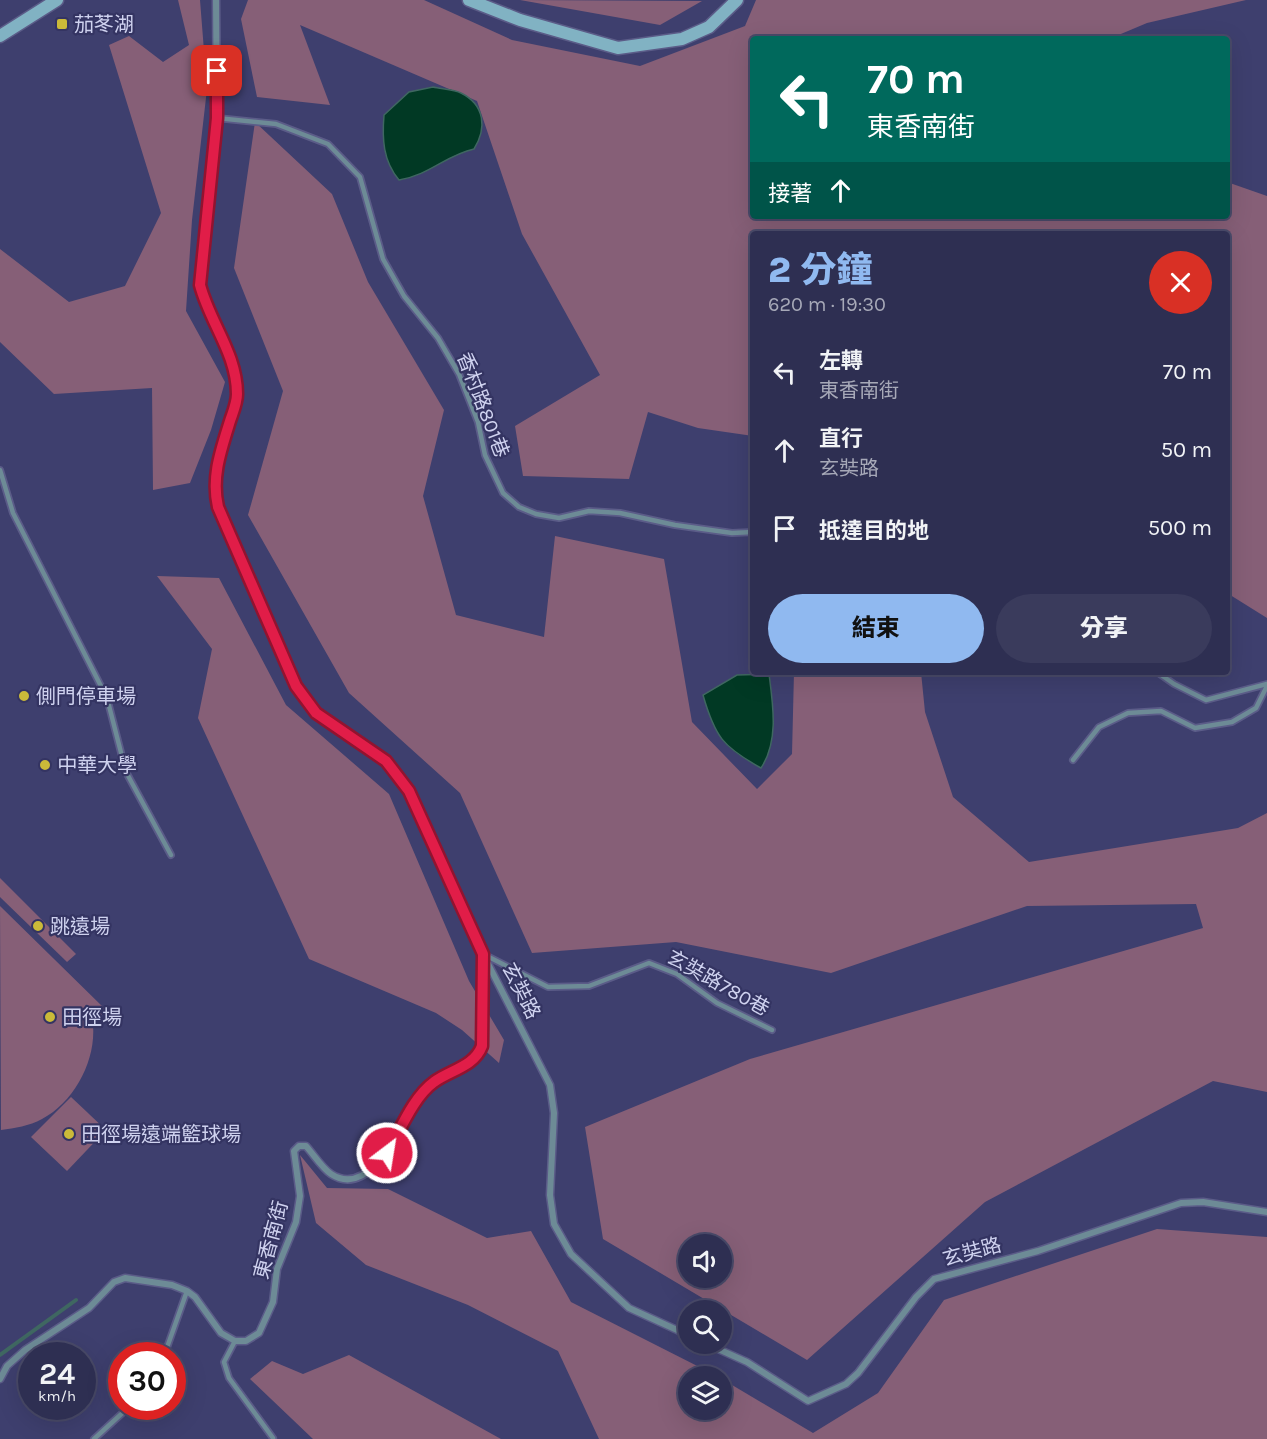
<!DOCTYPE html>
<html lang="zh-TW">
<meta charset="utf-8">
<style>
body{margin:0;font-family:Karla,"Noto Sans TC",sans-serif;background:#3a3b5c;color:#f1f3f6;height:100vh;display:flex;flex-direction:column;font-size:22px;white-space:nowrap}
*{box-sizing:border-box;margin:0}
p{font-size:20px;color:#a7a9b8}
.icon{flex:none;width:33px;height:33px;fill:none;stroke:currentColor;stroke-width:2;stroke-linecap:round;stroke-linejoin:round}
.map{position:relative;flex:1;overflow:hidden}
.details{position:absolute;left:750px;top:231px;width:480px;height:444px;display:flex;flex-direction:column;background:#2e2f52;border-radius:6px;box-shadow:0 6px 24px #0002,0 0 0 2px #494a69}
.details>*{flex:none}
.banner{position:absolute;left:750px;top:36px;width:480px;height:183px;border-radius:6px;box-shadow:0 6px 24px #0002,0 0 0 2px #494a69;background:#00695c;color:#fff;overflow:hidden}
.fabs{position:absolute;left:678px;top:1234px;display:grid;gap:12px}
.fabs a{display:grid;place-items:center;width:54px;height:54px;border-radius:50%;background:#2e2f52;box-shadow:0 6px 24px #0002,0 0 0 2px #494a69;font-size:30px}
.speed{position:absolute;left:18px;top:1342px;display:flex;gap:12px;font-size:30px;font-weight:700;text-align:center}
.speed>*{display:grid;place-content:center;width:78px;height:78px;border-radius:50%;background:#2e2f52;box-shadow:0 6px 24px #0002,0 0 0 2px #494a69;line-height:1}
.speed small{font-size:15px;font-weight:400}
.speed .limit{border:9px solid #d22;background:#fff;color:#111}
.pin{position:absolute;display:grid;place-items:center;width:51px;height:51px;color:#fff;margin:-26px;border-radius:12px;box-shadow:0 3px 9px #0006}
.me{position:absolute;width:66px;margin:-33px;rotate:31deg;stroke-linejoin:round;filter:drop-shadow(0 0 4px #0008)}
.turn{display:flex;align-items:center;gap:21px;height:126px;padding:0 18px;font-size:27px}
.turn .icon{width:78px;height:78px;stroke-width:2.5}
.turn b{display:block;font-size:42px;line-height:51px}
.then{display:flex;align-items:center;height:57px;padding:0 18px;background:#0003;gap:12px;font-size:22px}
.round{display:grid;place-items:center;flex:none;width:63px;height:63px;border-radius:32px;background:#3a3b5c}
.headline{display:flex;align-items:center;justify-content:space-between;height:102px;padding:0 18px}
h1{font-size:36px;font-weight:800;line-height:45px;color:#90b9f0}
.button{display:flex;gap:12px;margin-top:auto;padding:12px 18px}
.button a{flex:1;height:69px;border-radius:36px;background:#90b9f0;color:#111;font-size:24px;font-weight:800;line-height:69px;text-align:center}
.button a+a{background:#3a3b5c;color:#f1f3f6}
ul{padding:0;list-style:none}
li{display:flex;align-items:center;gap:18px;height:78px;padding:0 18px}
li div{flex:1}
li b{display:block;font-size:22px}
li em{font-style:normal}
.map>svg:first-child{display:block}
</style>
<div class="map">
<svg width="1267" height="1439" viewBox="0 0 1267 1439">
<rect width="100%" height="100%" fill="#3e3f6e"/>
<!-- green -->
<g fill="#865f77" fill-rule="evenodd">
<path d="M178 0H200L207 89 192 220 186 311 225 382 211 430 190 483 153 490 152 388 54 394 0 342V249L69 302 125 286 161 213 109 45 129 36 163 62 189 45Z"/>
<path d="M248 0H424L512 40 640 66 745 26 756 0H1246L1147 23 1109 39H753V216H1227V182L1267 196V618L1227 593V234H753V436L698 428 648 412 629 479 523 476 515 426 600 375 522 234 477 101 300 25 330 105 257 97 241 19Z"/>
<path d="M520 0 702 1 660 25Z"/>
<path d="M255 122 332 194 368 282 444 410 423 496 456 615 544 637 555 536 664 559 692 722 757 789 792 754 794 672H921L925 712 953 797 1029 862 1238 828 1267 813V1092L1213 1081 985 1202 807 1360 603 1239 585 1127 750 1059 1203 928 1196 904 1027 906 831 973 676 942 532 953 460 793 349 693 248 515 283 391 234 268ZM688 1245H722V1278H688Z"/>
<path d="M157 576 219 578 286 705 389 794 469 981 504 1040 499 1063 462 1030 436 1013 309 959 198 718 212 649Z"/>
<path d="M0 878 76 954 67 962 0 897Z"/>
<path d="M0 906 106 1010 93 1025C96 1061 74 1102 42 1119 29 1126 15 1128 1 1130Z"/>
<path d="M71 1097 106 1130 67 1171 31 1137Z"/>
<path d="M300 1155 327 1188 388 1189 487 1238 531 1231 571 1302 719 1377H688V1410H722V1379L813 1433 878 1393 944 1300 1157 1229 1267 1237V1439H599L558 1351 468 1305 366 1265 316 1223Z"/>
<path d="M349 1355 501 1439H313L250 1379 272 1361 303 1374Z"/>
</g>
<!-- water -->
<g fill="#013924" stroke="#3f6761" stroke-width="1.5">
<path d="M433 87C441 89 454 89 461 93 485 105 487 128 474 149 446 155 430 175 399 180 383 161 382 139 384 115L409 92Z"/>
<path d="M769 674C773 705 779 741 761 768 723 747 715 737 703 695L737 675Z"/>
</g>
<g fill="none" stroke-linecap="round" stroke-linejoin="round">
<!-- stream -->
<path stroke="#3f6761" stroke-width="4" d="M0 1355 76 1300"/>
<defs>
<g id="service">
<path d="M217 118 276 124 328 144 360 177 383 259 404 296 438 338 459 374 478 422 485 455 503 493 519 507 536 514 559 518 589 511 620 513 675 525 732 533 753 532"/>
<path d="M0 470 13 513 107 698 126 772 171 855"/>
<path d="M1157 672 1174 684 1206 700 1267 684"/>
<path d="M1073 760 1099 727 1128 713 1161 711 1195 728 1232 722 1256 708 1267 686"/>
<path d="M483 954 548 987 589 986 649 963 677 974 717 1003 772 1030"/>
<path d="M235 1341 224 1362 229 1378 273 1438"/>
<path d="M164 1356 187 1291"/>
<path d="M94 1439 129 1407"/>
</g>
<g id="minor">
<path d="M216 0 217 118 199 285C210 323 237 354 237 394 237 403 233 412 230 421 221 450 212 477 218 507L296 686 316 713 386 761 409 791 483 954 550 1085 554 1113 550 1195 554 1224 571 1254 629 1308 688 1335"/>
<path d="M707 1344 747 1362 808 1401 846 1384 858 1373 916 1297 934 1279 1038 1251 1181 1203 1203 1202 1267 1212"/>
<path d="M0 1379 7 1366 25 1350 89 1308 114 1282 125 1278 172 1285 187 1291 195 1297 221 1333 235 1341H246L259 1333 273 1302 277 1269 296 1222 300 1196 294 1151 299 1146H306C314 1155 322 1168 331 1174 374 1202 406 1113 424 1090 440 1070 472 1071 482 1046L483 955"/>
</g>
<g id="secondary">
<path d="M469 0 520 20 618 48 682 39 709 27 737 0"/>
<path d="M0 36 57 0"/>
</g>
</defs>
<!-- service casing -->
<use href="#service" stroke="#5b5c88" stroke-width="8"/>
<!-- minor casing -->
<use href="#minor" stroke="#5b5c88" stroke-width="9"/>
<!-- secondary casing -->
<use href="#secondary" stroke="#5b5c88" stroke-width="15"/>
<!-- service -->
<use href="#service" stroke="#6d8b96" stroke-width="4.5"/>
<!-- minor -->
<use href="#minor" stroke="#6d8b96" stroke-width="6"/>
<!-- secondary -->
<use href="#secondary" stroke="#81b2c3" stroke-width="12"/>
</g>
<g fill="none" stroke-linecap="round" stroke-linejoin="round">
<defs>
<path id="route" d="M217 71V118L200 285C210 323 237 354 237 394 237 403 233 412 230 421 221 450 211 477 218 507L296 686 316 713 386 761 409 791 483 954 482 1046C474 1067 450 1070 434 1082 413 1097 400 1131 387 1153"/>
</defs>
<!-- route casing -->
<use href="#route" stroke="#92132f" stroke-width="15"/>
<!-- route -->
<use href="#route" stroke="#e11d48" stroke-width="10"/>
</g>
<!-- markers -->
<g fill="#cbba39" stroke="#343462" stroke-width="2">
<rect x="56" y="18" width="12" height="12" rx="3"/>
<circle cx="24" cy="696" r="6"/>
<circle cx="45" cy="765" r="6"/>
<circle cx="38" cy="926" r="6"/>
<circle cx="50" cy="1017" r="6"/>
<circle cx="69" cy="1134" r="6"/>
</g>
<g text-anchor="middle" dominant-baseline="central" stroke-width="4.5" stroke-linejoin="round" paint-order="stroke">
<!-- poi labels -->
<g font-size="20" fill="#cfd2ef" stroke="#343462" text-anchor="start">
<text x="74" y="24">茄苳湖</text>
<text x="36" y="696">側門停車場</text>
<text x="57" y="765">中華大學</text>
<text x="50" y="926">跳遠場</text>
<text x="62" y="1017">田徑場</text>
<text x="81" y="1134">田徑場遠端籃球場</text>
</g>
<!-- street labels -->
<g font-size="20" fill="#cfd2ef" stroke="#343462">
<text transform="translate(483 405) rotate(69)">香村路801巷</text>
<text transform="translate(718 983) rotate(29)">玄奘路780巷</text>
<text transform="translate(521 991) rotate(63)">玄奘路</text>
<text transform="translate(271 1240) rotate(-75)">東香南街</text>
<text transform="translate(972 1252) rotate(-15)">玄奘路</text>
</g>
</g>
</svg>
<div class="fabs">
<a><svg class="icon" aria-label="sound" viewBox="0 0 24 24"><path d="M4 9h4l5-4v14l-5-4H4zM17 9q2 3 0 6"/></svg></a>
<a><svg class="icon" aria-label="search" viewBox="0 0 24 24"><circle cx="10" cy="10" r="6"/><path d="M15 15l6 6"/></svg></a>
<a><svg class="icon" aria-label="layers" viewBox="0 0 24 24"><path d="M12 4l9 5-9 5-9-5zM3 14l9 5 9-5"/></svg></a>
</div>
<div class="speed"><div>24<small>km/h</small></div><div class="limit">30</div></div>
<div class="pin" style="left:217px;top:71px;background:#d93025"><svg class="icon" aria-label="arrive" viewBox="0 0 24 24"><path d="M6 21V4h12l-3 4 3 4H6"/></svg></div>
<svg class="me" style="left:387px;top:1153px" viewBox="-20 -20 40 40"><circle r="17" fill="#e11d48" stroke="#fff" stroke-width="3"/><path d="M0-11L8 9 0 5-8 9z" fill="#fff"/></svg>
<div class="banner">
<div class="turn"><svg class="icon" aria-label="left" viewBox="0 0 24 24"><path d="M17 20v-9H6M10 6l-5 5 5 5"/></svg><div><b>70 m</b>東香南街</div></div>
<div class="then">接著<svg class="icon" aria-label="ahead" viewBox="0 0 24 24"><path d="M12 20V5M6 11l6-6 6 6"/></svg></div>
</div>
<section class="details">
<div class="headline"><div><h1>2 分鐘</h1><p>620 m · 19:30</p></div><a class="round" style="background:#d93025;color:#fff"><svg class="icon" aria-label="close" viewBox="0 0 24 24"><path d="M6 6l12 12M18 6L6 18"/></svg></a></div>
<ul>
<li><svg class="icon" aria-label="left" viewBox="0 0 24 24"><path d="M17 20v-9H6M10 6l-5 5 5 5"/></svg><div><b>左轉</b><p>東香南街</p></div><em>70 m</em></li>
<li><svg class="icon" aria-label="ahead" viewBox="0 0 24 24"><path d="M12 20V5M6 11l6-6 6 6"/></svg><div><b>直行</b><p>玄奘路</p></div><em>50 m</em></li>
<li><svg class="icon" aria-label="arrive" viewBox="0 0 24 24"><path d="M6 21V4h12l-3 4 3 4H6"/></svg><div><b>抵達目的地</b></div><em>500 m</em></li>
</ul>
<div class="button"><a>結束</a><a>分享</a></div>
</section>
</div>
